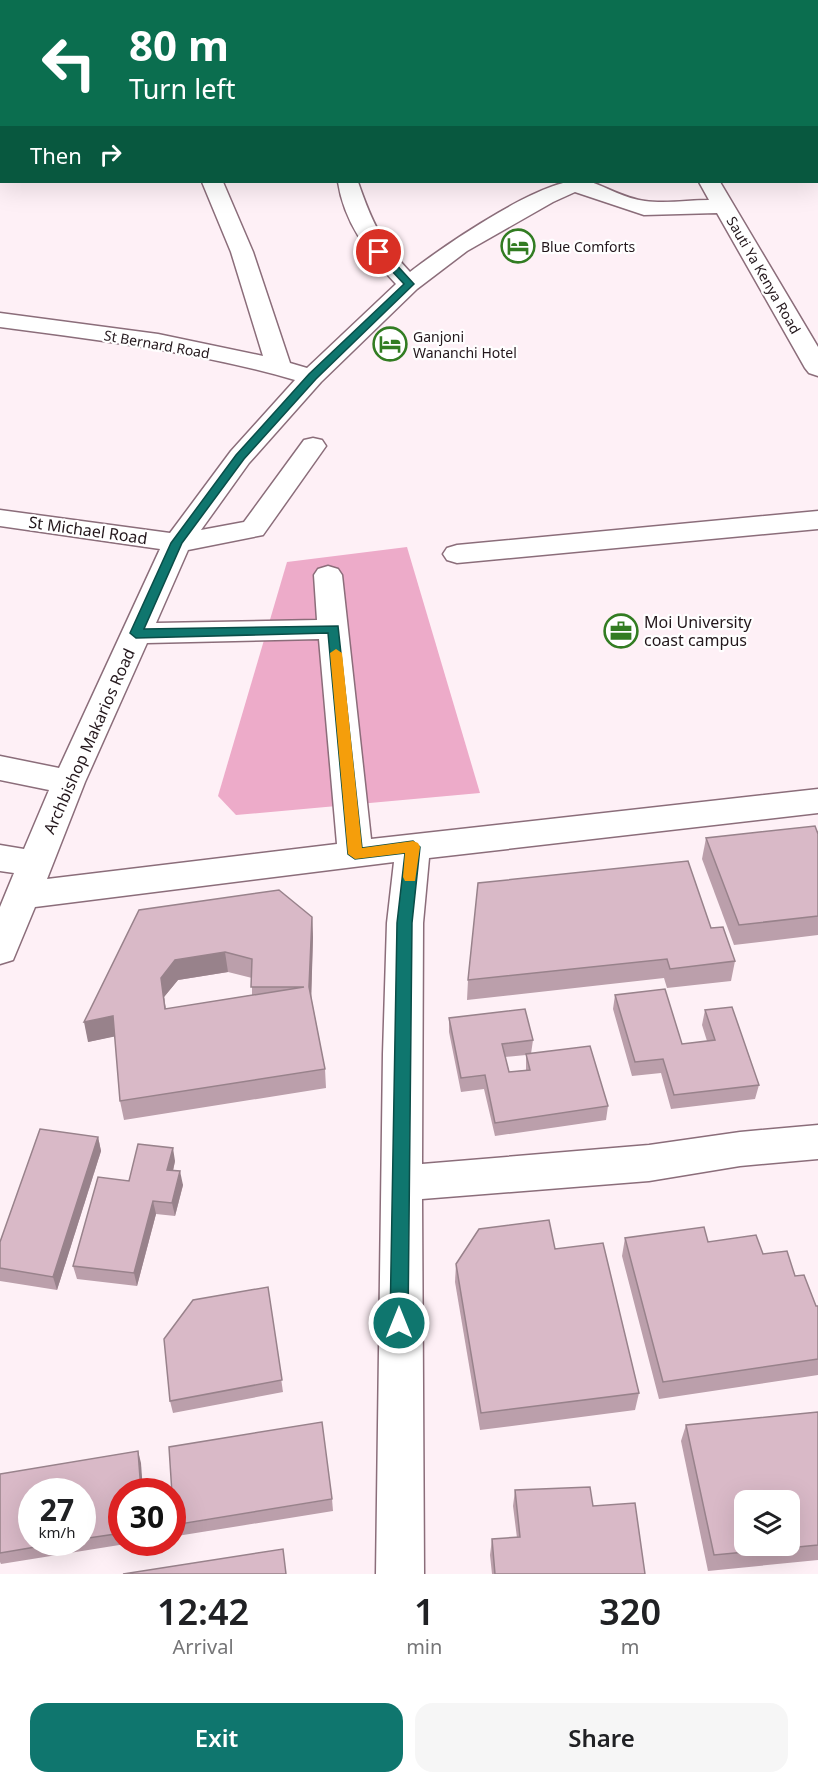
<!DOCTYPE html>
<style>
body{margin:0;font-family:"Noto Sans",sans-serif;background:#f6f6f6;color:#202124;height:100vh;display:flex;flex-direction:column;font-size:22px;white-space:nowrap}
*{box-sizing:border-box;margin:0}
p{font-size:20px;color:#757577}
.icon{flex:none;width:33px;height:33px;fill:none;stroke:currentColor;stroke-width:2;stroke-linecap:round;stroke-linejoin:round}
.map{position:relative;height:1574px;overflow:hidden}
.side{display:flex;flex-direction:column;background:#fff;flex:1}
.side>*{flex:none}
.hud{position:absolute;left:0px;top:0px;width:819px;height:183px;box-shadow:0 6px 24px #0002;background:#0b6e4f;color:#fff;overflow:hidden}
.fabs{position:absolute;left:734px;top:1490px;display:grid;gap:12px}
.fabs a{display:grid;place-items:center;width:66px;height:66px;border-radius:12px;background:#fff;box-shadow:0 6px 24px #0002;font-size:30px}
.speed{position:absolute;left:18px;top:1478px;display:flex;gap:12px;font-size:30px;font-weight:700;text-align:center}
.speed>*{display:grid;place-content:center;width:78px;height:78px;border-radius:50%;background:#fff;box-shadow:0 6px 24px #0002;line-height:1}
.speed small{font-size:15px;font-weight:400}
.speed .limit{border:9px solid #d22;background:#fff;color:#111}
.pin{position:absolute;display:grid;place-items:center;width:51px;height:51px;color:#fff;margin:-26px;border:3px solid #fff;border-radius:50%;box-shadow:0 2px 6px #0007}
.me{position:absolute;width:66px;margin:-33px;rotate:0deg;stroke-linejoin:round;filter:drop-shadow(0 0 4px #0008)}
.turn{display:flex;align-items:center;gap:21px;height:126px;padding:0 30px;font-size:27px}
.turn .icon{width:78px;height:78px;stroke-width:2.5}
.turn b{display:block;font-size:42px;line-height:51px}
.then{display:flex;align-items:center;height:57px;padding:0 30px;background:#0003;gap:12px;font-size:22px}
.eta{display:flex;justify-content:space-evenly;align-items:center;height:102px;text-align:center}
.eta b{font-size:36px;font-weight:600;line-height:42px}
.button{display:flex;gap:12px;margin-top:auto;padding:12px 30px}
.button a{flex:1;height:69px;border-radius:18px;background:#0f766e;color:#fff;font-size:24px;font-weight:600;line-height:69px;text-align:center}
.button a+a{background:#f6f6f6;color:#202124}
.map>svg:first-child{display:block}
</style>
<div class="map">
<svg width="818" height="1574" viewBox="0 0 818 1574">
<rect width="100%" height="100%" fill="#fef0f6"/>
<!-- green -->
<path fill="#edabc9" d="M407 547 480 793 236 815 218 796 287 562Z"/>
<g fill="none" stroke-linecap="round" stroke-linejoin="round">
<defs>
<g id="minor">
<path d="M583 0H601L602 2H584Z"/>
<path d="M202 182H223L253 252 290 363 307 368 396 284C368 254 344 222 338 182H358C372 222 380 240 410 272 441 248 554 168 591 182 606 187 626 199 645 201 666 204 689 200 709 200L699 182H720L818 347V376L809 373 805 368 717 213 644 215 575 192 553 202 467 251 417 289 321 382 249 463 201 530 244 522 304 440 313 438 322 440 326 446 263 535 188 550 156 623 317 620 314 575 318 569 328 566 338 569 342 575 371 839 818 789V813L429 858 423 923 422 1164 649 1145 740 1132 818 1125V1159L740 1166 649 1181 422 1199 424 1574H376L383 1054 387 923 394 862 35 907 13 960 0 964V907L14 873 0 871V845L24 849 49 790 0 780V756L59 768 160 549 0 526V510L170 533 231 451 295 380C199 352 99 340 0 327V313L158 334 263 356 231 252ZM319 639 337 844 47 879 85 782 147 643Z"/>
<path d="M818 511V529L457 563 447 560 443 554 447 548 457 545Z"/>
</g>
</defs>
<!-- minor casing -->
<use href="#minor" stroke="#8b6d7a" stroke-width="3"/>
<!-- minor -->
<use href="#minor" fill="#fff" fill-rule="evenodd"/>
</g>
<!-- wall -->
<g fill="#bb9fab" fill-rule="evenodd">
<path d="M818 831V935L734 945 702 859 706 838Z"/>
<path d="M139 910 312 917 313 937 311 996 325 1069 326 1088 124 1120 120 1101 115 1036 88 1042ZM228 972 252 978V995L166 1009 164 997 178 980Z"/>
<path d="M711 928 735 961 731 981 667 988 664 978 467 1000 468 980Z"/>
<path d="M615 995 682 1044 707 1041 702 1025 705 1010 759 1085 755 1099 671 1109 661 1073 632 1076 613 1009Z"/>
<path d="M449 1018 533 1040 531 1054 608 1106 606 1120 495 1136 484 1089 461 1092 449 1032ZM526 1055V1070L509 1072 505 1057Z"/>
<path d="M98 1137 101 1151 57 1290 0 1281V1242Z"/>
<path d="M175 1161 173 1171 183 1185 175 1216 156 1214 137 1286 77 1279 73 1266Z"/>
<path d="M625 1238 763 1254 795 1276 816 1306H818V1375L659 1399 622 1256Z"/>
<path d="M456 1264 639 1393 635 1410 480 1430 455 1282Z"/>
<path d="M268 1287 283 1392 173 1413 170 1401Z"/>
<path d="M818 1412V1560L708 1571 681 1441 686 1425Z"/>
<path d="M141 1463 122 1491V1542H138L1 1564 0 1562V1474ZM82 1491V1542H32Z"/>
<path d="M515 1490 593 1506 645 1574H492L490 1555 492 1539 517 1538 513 1506Z"/>
<path d="M332 1499 333 1511 177 1536 174 1525Z"/>
</g>
<!-- shaded-wall -->
<g fill="#98828b">
<path d="M312 917 313 937 311 1006 309 987Z"/>
<path d="M225 952 228 972 178 980 164 997 168 1028 161 978 175 960Z"/>
<path d="M113 1016 117 1036 88 1042 84 1022Z"/>
<path d="M98 1137 101 1151 57 1290 53 1277Z"/>
<path d="M173 1148 175 1161 170 1184 167 1170Z"/>
<path d="M180 1171 183 1185 175 1216 172 1203Z"/>
<path d="M153 1201 156 1214 137 1286 134 1273Z"/>
<path d="M138 1451 141 1463 143 1491H141Z"/>
</g>
<!-- building -->
<g fill="#d9b9c7" stroke="#98828b" stroke-width="1.5" fill-rule="evenodd">
<path d="M815 826 818 834V916L739 925 706 838Z"/>
<path d="M688 861 711 928 723 927 735 961 670 969 667 959 468 980 478 883Z"/>
<path d="M279 890 312 917 309 987 325 1069 120 1101 113 1016 84 1022 139 910ZM225 952 252 959 251 987H304L165 1009 161 978 175 960Z"/>
<path d="M665 989 682 1044 715 1040 705 1010 732 1007 759 1085 674 1095 663 1059 635 1062 615 995Z"/>
<path d="M525 1009 533 1040 502 1044 509 1072 530 1070 526 1054 590 1046 608 1106 495 1123 485 1075 461 1078 449 1018Z"/>
<path d="M40 1129 98 1137 53 1277 0 1268V1242Z"/>
<path d="M138 1144 173 1148 167 1170 180 1171 172 1203 153 1201 134 1273 73 1266 98 1177 129 1181Z"/>
<path d="M549 1220 555 1249 603 1243 639 1393 481 1413 456 1264 479 1229Z"/>
<path d="M704 1227 708 1242 756 1235 763 1254 787 1251 795 1276 804 1275 816 1306H818V1359L663 1382 625 1238Z"/>
<path d="M268 1287 282 1380 170 1401 164 1339 193 1300Z"/>
<path d="M818 1412V1545L714 1555 686 1425ZM744 1500H789V1545H744Z"/>
<path d="M322 1422 332 1499 174 1525 169 1447Z"/>
<path d="M138 1451 141 1491H122V1533L82 1539V1491H32V1542H65L0 1553V1474Z"/>
<path d="M590 1487 593 1506 635 1503 645 1574H495L492 1539 520 1537 515 1490Z"/>
<path d="M283 1549 286 1574H123Z"/>
</g>
<!-- route -->
<path fill="#0f766e" stroke="#0a4d48" stroke-width="1.5" d="M376 250H383L414 284 316 379 244 459 182 543 144 629 338 626 362 848 413 841 420 847 412 923 408 1323 406 1329 399 1332 393 1329 390 1323 397 923 405 853 355 859 348 854 328 633 136 638 130 633 171 543 236 455 309 374 404 284 376 254Z"/>
<!-- slow -->
<path fill="#f59e0b" d="M336 649 342 653 362 848 413 841 418 843 420 847 415 881H405L403 877 405 853 355 859 348 854 330 653Z"/>
<!-- icons -->
<defs>
<symbol id="hotel-ring" viewBox="-11 -11 22 22"><circle r="9.5" fill="#fff" stroke="#327c22" stroke-width="1.5"/><path d="M-6-4.5h1.5V1H6V5H4.5V3h-9V5H-6ZM-4 0a1.8 1.8 0 1 1 3.6 0ZM.5 0V-2.5h3Q6-2.5 6 0Z" fill="#327c22"/></symbol>
<symbol id="office-ring" viewBox="-11 -11 22 22"><circle r="9.5" fill="#fff" stroke="#327c22" stroke-width="1.5"/><path d="M-6-3h4V-5.5h4V-3h4V5H-6ZM-1-4.5V-3h2v-1.5ZM-6 0V1H6V0Z" fill="#327c22"/></symbol>
</defs>
<g fill-rule="evenodd">
<use href="#hotel-ring" x="499" y="227" width="38" height="38"/>
<use href="#hotel-ring" x="371" y="325" width="38" height="38"/>
<use href="#office-ring" x="602" y="612" width="38" height="38"/>
</g>
<g text-anchor="middle" dominant-baseline="central" stroke-width="4.5" stroke-linejoin="round" paint-order="stroke">
<!-- far-poi labels -->
<g font-size="14" fill="#23171c" stroke="#fff" text-anchor="start">
<text x="541" y="246">Blue Comforts</text>
<text x="413" y="336">Ganjoni<tspan x="413" dy="16">Wananchi Hotel</tspan></text>
</g>
<!-- far-street labels -->
<g font-size="14" fill="#23171c" stroke="#fff">
<text transform="translate(764 275) rotate(60)">Sauti Ya Kenya Road</text>
<text transform="translate(157 344) rotate(10)">St Bernard Road</text>
</g>
<!-- street labels -->
<g font-size="16" fill="#23171c" stroke="#fff">
<text transform="translate(88 530) rotate(8)">St Michael Road</text>
<text transform="translate(89 741) rotate(-66)">Archbishop Makarios Road</text>
</g>
<!-- poi labels -->
<g font-size="16" fill="#23171c" stroke="#fff" text-anchor="start">
<text x="644" y="622">Moi University<tspan x="644" dy="18">coast campus</tspan></text>
</g>
</g>
</svg>
<div class="fabs">
<a><svg class="icon" aria-label="layers" viewBox="0 0 24 24"><path d="M12 4l9 5-9 5-9-5zM3 14l9 5 9-5"/></svg></a>
</div>
<div class="speed"><div>27<small>km/h</small></div><div class="limit">30</div></div>
<div class="pin" style="left:379px;top:252px;background:#d93025"><svg class="icon" aria-label="arrive" viewBox="0 0 24 24"><path d="M6 21V4h12l-3 4 3 4H6"/></svg></div>
<svg class="me" style="left:399px;top:1323px" viewBox="-20 -20 40 40"><circle r="17" fill="#0f766e" stroke="#fff" stroke-width="3"/><path d="M0-11L8 9 0 5-8 9z" fill="#fff"/></svg>
<div class="hud">
<div class="turn"><svg class="icon" aria-label="left" viewBox="0 0 24 24"><path d="M17 20v-9H6M10 6l-5 5 5 5"/></svg><div><b>80 m</b>Turn left</div></div>
<div class="then">Then<svg class="icon" aria-label="right" viewBox="0 0 24 24"><path d="M7 20v-9h11M14 6l5 5-5 5"/></svg></div>
</div>
</div>
<section class="side">
<div class="eta">
<div><b>12:42</b><p>Arrival</p></div>
<div><b>1</b><p>min</p></div>
<div><b>320</b><p>m</p></div>
</div>
<div class="button"><a>Exit</a><a>Share</a></div>
</section>
